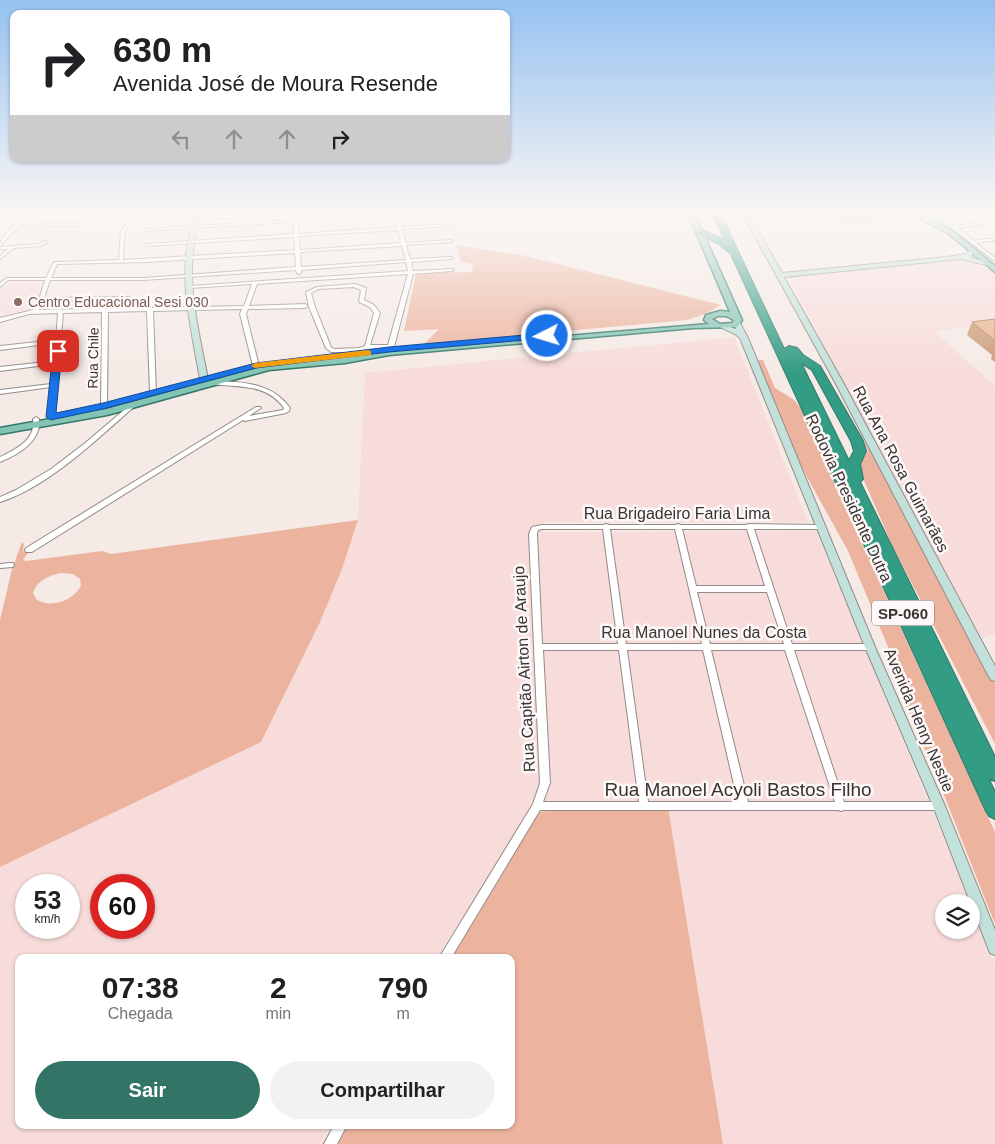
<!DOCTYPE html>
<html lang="pt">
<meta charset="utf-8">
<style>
body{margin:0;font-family:Arial,sans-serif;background:#f2f2f2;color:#202124;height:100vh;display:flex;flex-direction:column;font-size:19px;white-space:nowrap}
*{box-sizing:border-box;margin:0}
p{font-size:16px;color:#757577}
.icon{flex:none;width:28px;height:28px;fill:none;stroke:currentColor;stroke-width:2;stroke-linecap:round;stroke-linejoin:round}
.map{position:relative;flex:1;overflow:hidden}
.panel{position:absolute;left:15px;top:954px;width:500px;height:175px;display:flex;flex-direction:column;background:#fff;border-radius:10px;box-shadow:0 1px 4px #0004}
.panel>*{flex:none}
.banner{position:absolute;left:10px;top:10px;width:500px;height:152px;border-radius:10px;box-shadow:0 1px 4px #0004;background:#fff;color:#202124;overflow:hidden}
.tools{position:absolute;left:935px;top:894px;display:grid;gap:10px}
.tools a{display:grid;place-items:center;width:45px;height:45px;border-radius:50%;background:#fff;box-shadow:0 1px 4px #0004;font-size:25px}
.speed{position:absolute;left:15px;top:874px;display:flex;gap:10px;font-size:25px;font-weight:700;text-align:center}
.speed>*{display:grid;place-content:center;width:65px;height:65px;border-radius:50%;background:#fff;box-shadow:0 1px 4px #0004;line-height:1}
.speed small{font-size:12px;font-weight:400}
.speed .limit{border:8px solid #d22;background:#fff;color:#111}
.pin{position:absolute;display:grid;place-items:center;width:42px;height:42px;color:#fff;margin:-21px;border-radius:10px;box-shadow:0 2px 8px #0006}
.me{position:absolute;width:55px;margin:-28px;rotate:265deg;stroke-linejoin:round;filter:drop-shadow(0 0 4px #0008)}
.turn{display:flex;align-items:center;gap:18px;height:105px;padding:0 20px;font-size:22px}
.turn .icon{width:65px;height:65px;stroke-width:2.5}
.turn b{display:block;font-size:35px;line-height:42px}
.lanes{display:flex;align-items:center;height:48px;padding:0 20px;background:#0003;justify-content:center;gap:25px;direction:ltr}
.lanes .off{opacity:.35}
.eta{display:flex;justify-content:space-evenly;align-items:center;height:85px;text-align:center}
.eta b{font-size:30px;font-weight:700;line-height:35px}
.action{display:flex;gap:10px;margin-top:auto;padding:10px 20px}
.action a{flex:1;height:58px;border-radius:30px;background:#327465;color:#fff;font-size:20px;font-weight:700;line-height:58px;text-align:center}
.action a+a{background:#f2f2f2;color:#202124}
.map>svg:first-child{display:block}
</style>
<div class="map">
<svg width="995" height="1144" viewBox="0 0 995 1144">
<rect width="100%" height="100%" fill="#f5eae6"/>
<!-- industrial -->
<g fill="#f7dcdb" fill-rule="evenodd">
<path d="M960 261 976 263 995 273V325L934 331 995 386V634L981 638 788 277Z"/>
<path d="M734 337 808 522H545L544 532 816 531 970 902H944V930H971V905L995 963V1144H723L668 807H532L437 957 19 958V1125H332L320 1144H0V867L261 742 342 569 358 520 365 373ZM26 885H69V928H26ZM101 885H144V928H101Z"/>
</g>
<!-- education -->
<g fill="#f7dcdd">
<path d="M867 213H900L919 221 873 224Z"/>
<path d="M10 281 40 282V295L33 308 6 316 0 312V290Z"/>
</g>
<!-- green -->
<g fill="#ecb49f" fill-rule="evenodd">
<path d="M775 213H867L871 223 776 217Z"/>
<path d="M457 245 526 256 721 305 705 314 687 320 424 344 439 329 404 331 416 273 472 272 473 264 461 262Z"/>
<path d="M757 360H763L775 388 794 400 804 412 837 490 995 832V924L936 775 900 693 888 647 848 551 781 430Z"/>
<path d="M865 443H868L995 684V744L893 547 859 469 860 462 868 451Z"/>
<path d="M358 520 342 569 320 622 261 742 0 867V620L12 569 22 542 24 544 23 551 28 553 23 560 26 561 102 551 111 554ZM60 573 73 574 80 579 81 586C73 601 50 609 36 599L33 593C37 580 49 576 60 573Z"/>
<path d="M644 806 668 807 723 1144H322L335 1125H511V958L441 957 533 812Z"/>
</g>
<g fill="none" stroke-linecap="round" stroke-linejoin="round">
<defs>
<g id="street">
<path d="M24 213 134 214 139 213V214L237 216 239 217 237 218 137 216 125 231 123 260 295 250 294 237 146 246 144 245 146 244 294 234 293 222 145 231V229H147L293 220V213H297L298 219 394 213H426L424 214 399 216 402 227 450 224 452 225 450 226 402 229 406 243 451 240 453 241 451 242 406 245 410 259 451 257 453 258 451 259 411 262 413 271 452 269 454 270 452 271 413 274 394 347 392 353 389 355 386 353 387 349H368L360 352H331L326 348 309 307 306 292 317 287 355 284 366 288 364 300 374 305 380 313 370 345H388L408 274 257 284 249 306 305 304 308 306 305 308 248 309 246 314 259 366 256 368 253 366 240 314 242 309 153 311 156 393 153 395 150 393 147 311 108 312 107 406 104 408 101 406 102 312 63 313 54 417 51 419 48 417 51 387 0 394V390L51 384 53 364 0 371V367L54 361 55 343 0 350V346L56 340 58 313 29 314 0 322V318L33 310 39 300 45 280H8L0 287V283L7 278H46L54 262H56L119 260 121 231 132 216H92L77 226 21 225 15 230 0 246C0 234 21 221 30 214ZM36 214 87 215 76 224 24 223ZM395 216 397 227 299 234 298 222ZM398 230 401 243 300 250 299 236ZM402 246 406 260 301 267 300 252ZM295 253 296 267 143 278H51L57 264 146 262ZM406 262 408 271 190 286 188 287 190 288 252 284 244 306 39 310 43 301 129 299 131 298 129 297 44 298 50 280H143L296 270 297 273 299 274 301 273V270ZM354 287 361 290 359 302 370 307 374 313 365 346 359 348 334 349 331 347 315 307 311 293 318 289Z"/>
<path d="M911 213H932L955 226 995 220V222L958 228 974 241 995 238V240L976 243 995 258V261L947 224 932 216Z"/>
<path d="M985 213H990L995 215V218Z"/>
<path d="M655 216 695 220 697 221 695 222 653 218V216Z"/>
<path d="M45 241 47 242V243L40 246 14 248 0 259V256L8 249H0V247L39 244Z"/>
<path d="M215 381C244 382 272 383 290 408L289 411 286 413 245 421 243 420 32 552H26L25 550 26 548 256 407H260L261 408 249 416 283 410 284 408C266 383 240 388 213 384L212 383Z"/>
<path d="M133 403 135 404V406C97 439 48 487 0 502V497L16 490 51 469 84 444 131 404Z"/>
<path d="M36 417 39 419C42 441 18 455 0 462V457C16 449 36 440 33 419Z"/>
<path d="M606 524 609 525H675L678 524 681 525H746L749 524 823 525 824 527 823 529H754L792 644H870L873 645 874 647 873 649 870 650H794L844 802H939L942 803 944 806 942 809 939 810H844L841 811 838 810H540L451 958H439L533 804 540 783 529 534 532 527 542 525H603ZM542 529H603L618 644H542L537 534 538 530ZM610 529H675L702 644H626ZM682 529H747L765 586H696ZM697 592H767L784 644H710ZM543 650H619L639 802H543L550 783ZM627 650H703L738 802H648ZM711 650H785L835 802H748Z"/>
<path d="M10 563H13L14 565 13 567 0 568V564Z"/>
<path d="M334 1125H347L337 1144H324Z"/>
</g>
<g id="secondary">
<path d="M200 213H206C203 219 199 224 197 230 184 276 199 333 208 379L204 381 200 379C192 333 177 275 191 230 193 224 197 219 200 213Z"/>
<path d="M742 213H748L782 273 947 257 966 254 972 249 975 251 970 257 989 263 986 265 961 259 784 277 844 384 995 666V681L991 680 989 677 836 384Z"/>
<path d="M735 321H739L748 338 875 647 945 806 995 930V955L990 953 988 948 933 806 865 647 740 338 735 334 720 327 724 325 736 329 734 322Z"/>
</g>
<g id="primary">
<path d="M688 213H694L742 320 738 327 693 328 389 355 345 363 269 370 107 415 0 434V428L106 409 269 365 345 357 389 351 709 324 704 320 706 315 720 311 730 312ZM718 316H726L734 320 732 323 720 324 712 319Z"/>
<path d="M909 213C935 212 975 250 995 266V272L948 233Z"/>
</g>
<path id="highway" d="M712 213H720L784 349 789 346 797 348 803 355 820 366 863 441 866 451 860 464 863 479 860 482 995 757V781L989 779 942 681 995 792V819L989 816 986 811 731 254 719 244 695 232 702 230 725 240ZM801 363 812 370 851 441 854 451 849 461Z"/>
</defs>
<!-- street casing -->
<use href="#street" stroke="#938a86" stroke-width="2"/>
<!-- secondary casing -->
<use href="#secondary" stroke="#938a86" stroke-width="2"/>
<!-- primary casing -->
<use href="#primary" stroke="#347867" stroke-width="3"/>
<!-- highway casing -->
<use href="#highway" stroke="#347867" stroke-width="2"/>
<!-- street -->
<use href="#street" fill="#fff" fill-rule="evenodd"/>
<!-- secondary -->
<use href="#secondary" fill="#c2e1da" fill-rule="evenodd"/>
<!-- primary -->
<use href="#primary" fill="#84c4b5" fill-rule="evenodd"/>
<!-- highway -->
<use href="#highway" fill="#329c84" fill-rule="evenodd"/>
</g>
<!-- wall -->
<path fill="#cb9c78" d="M995 319V362L991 359 992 355 967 335 972 322Z"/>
<!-- building -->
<path fill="#ecb58c" stroke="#a57f62" d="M995 319V341L972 322Z"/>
<!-- sky -->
<linearGradient id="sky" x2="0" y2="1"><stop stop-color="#95c1f1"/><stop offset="0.57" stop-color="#faf6f4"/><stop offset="1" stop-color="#faf6f4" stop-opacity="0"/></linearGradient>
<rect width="995" height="373" fill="url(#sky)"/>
<!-- route -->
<path fill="#1a73e8" stroke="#114b97" d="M547 333 551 336 549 338 389 352 256 368 107 408 51 420 46 417 53 351 58 349 62 351 56 413 103 403 256 363 389 347Z"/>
<!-- slow -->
<path fill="#f59e0b" d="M368 350 371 351V355L255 368 251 366 255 363Z"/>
<!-- markers -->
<circle fill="#8d6e63" stroke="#fef9f8" stroke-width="2" cx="18" cy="302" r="5"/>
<g text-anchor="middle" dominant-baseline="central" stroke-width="5" stroke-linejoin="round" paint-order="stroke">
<!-- far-education labels -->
<g font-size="14" fill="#785e54" stroke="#fef9f8" text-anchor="start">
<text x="28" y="302">Centro Educacional Sesi 030</text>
</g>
<!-- far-street labels -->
<g font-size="14" fill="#383432" stroke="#fef9f8">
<text transform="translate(93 358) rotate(-89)">Rua Chile</text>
</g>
<!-- shield labels -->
<rect fill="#fef9f8" stroke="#736f6d" stroke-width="1" x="872" y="600.5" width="62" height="25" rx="4"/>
<g font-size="15" font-weight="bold" fill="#383432">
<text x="903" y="613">SP-060</text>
</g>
<!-- street labels -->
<g font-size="16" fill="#383432" stroke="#fef9f8">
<text transform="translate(901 469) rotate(62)">Rua Ana Rosa Guimarães</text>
<text transform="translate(849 498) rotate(65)">Rodovia Presidente Dutra</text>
<text x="677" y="513">Rua Brigadeiro Faria Lima</text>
<text x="704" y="632">Rua Manoel Nunes da Costa</text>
<text transform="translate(524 669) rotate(-93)">Rua Capitão Airton de Araujo</text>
<text transform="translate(919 720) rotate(67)">Avenida Henry Nestie</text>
</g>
<!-- near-street labels -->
<g font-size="19" fill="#383432" stroke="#fef9f8">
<text x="738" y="789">Rua Manoel Acyoli Bastos Filho</text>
</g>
</g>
</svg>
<div class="tools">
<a><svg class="icon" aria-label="layers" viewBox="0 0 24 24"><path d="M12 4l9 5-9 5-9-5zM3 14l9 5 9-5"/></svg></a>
</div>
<div class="speed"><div>53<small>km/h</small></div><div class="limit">60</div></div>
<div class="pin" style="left:58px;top:351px;background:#d93025"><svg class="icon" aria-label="arrive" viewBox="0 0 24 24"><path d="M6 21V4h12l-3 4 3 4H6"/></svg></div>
<svg class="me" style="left:547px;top:336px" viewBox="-20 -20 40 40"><circle r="17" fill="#1a73e8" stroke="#fff" stroke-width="3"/><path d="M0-11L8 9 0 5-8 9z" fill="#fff"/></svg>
<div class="banner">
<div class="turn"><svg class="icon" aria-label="right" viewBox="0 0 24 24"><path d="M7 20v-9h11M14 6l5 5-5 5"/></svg><div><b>630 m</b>Avenida José de Moura Resende</div></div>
<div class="lanes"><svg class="icon off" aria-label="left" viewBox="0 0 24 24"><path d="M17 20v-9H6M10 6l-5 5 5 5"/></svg><svg class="icon off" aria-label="ahead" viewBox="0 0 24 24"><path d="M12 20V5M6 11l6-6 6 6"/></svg><svg class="icon off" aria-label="ahead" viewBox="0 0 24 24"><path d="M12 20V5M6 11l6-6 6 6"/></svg><svg class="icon" aria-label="right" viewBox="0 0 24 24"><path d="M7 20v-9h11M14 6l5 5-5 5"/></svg></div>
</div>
<section class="panel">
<div class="eta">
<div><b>07:38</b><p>Chegada</p></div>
<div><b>2</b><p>min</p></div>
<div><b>790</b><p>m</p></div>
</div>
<div class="action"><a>Sair</a><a>Compartilhar</a></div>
</section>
</div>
